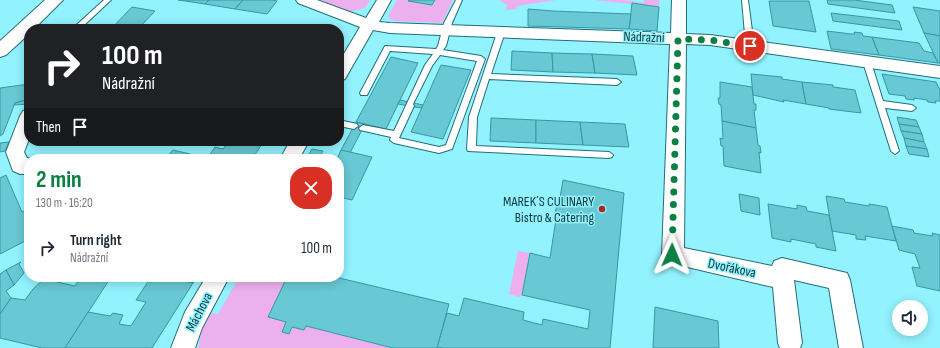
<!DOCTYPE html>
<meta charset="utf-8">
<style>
body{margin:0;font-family:"Sofia Sans Condensed",sans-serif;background:#f6f6f7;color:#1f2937;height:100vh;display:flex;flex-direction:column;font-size:15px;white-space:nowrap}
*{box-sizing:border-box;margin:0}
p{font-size:13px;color:#747a83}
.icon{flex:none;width:22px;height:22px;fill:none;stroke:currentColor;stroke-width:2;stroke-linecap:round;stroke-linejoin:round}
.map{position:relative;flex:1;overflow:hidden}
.details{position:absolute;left:24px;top:154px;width:320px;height:128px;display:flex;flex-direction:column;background:#fff;border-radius:16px;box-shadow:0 2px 10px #0003}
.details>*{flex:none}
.top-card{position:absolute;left:24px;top:24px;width:320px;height:122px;border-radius:16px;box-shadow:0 2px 10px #0003;background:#202124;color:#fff;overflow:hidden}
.fabs{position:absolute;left:892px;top:300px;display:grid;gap:8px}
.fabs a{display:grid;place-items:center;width:36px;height:36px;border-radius:50%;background:#fff;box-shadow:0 2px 10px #0003;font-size:20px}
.pin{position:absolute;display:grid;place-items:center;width:34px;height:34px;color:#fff;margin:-17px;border:2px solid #fff;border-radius:50%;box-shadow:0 1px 4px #0007}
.me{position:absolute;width:44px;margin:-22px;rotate:1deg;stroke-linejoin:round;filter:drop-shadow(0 0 3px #0008)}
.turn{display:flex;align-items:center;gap:14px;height:84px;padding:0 12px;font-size:18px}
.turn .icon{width:52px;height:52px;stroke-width:2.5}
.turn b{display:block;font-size:28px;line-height:34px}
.then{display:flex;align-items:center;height:38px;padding:0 12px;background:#0003;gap:8px;font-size:15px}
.round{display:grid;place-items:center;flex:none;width:42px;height:42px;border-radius:16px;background:#f6f6f7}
.overview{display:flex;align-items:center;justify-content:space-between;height:68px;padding:0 12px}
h1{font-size:24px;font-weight:700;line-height:30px;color:#0b8043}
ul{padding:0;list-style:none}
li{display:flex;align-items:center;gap:12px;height:52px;padding:0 12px}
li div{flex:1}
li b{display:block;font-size:15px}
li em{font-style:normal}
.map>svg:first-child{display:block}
</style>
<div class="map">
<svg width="940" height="348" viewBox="0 0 940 348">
<rect width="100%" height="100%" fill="#92f2fe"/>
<!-- green -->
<g fill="#edb0ee">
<path d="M318 0H370L365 8 349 12Z"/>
<path d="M397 0H453L442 23 394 21 390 19 388 16Z"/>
<path d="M499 0H556L517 6V9L506 10 507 5Z"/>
<path d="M594 0H623L644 3V0H659V7Z"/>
<path d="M518 251 530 253 522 295 519 297 509 294Z"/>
<path d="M239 277H287L268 317 286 322 282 332 289 334 292 327 304 330 306 326 393 348H198L203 325 210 313 218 314Z"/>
</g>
<!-- building -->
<g fill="#68c8d3" stroke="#3499a4">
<path d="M178 0H209L205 4Z"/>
<path d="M209 0H243L235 9 205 4Z"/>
<path d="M243 0H272L277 1 267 14 235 9Z"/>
<path d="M435 0 432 5 408 1 409 0Z"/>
<path d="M827 0H854L892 5 895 13 828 4Z"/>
<path d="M769 1H809L816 32 773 26Z"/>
<path d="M632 3 659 7 657 31 629 29Z"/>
<path d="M132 7 155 11 138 29H111Z"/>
<path d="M913 7 940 11V36L924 33Z"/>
<path d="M528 9 553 11 631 14 629 29 528 26Z"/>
<path d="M831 13 899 21 902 30 833 21Z"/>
<path d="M827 31 851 34H855L854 32 862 33 863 36 872 37 879 55 831 49Z"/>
<path d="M924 33 940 36V63H938Z"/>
<path d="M872 37 919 43 924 51 933 53 938 63 879 55Z"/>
<path d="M512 51 552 53 553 72 511 70Z"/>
<path d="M552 53 592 54 595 73 553 72Z"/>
<path d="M592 54 633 56 637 75 595 73Z"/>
<path d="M391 57 418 63 387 127 386 129 356 122Z"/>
<path d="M441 65 471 70 443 139 411 132Z"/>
<path d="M751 74 782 77V79L802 82 806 104 783 100 784 102 753 95Z"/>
<path d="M882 74 936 82 940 90V101H935L936 103 928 102 927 100 914 98V100L906 99 905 96 889 94Z"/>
<path d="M720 82 752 87 754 104H756V110H754L756 128 722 121 721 105 719 104 718 98H720Z"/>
<path d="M802 82 833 85V87L855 90 861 113 829 109V108L806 104Z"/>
<path d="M29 84V99L15 103 3 134 0 136V88Z"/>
<path d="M29 99V104L14 105 15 103Z"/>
<path d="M400 100 423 105 421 108 398 104Z"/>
<path d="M897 117 916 120 919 127 899 124Z"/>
<path d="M491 118 536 120V143L490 141Z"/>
<path d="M536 120 580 122 583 145 536 143Z"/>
<path d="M722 121 756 128 758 145 760 146 761 153 759 152 761 173 724 166 723 146H721L720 138 723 139Z"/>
<path d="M356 122 365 124 350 153 341 150Z"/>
<path d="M580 122 625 124 629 147 583 145Z"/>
<path d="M899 124 919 127 922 134 901 131Z"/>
<path d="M901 131 922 134 924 142 904 138Z"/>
<path d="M904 138 924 142 927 149 906 146Z"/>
<path d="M229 141H264L254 156 256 157 255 159H207L215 147 223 149Z"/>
<path d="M9 142 5 151 0 152V143Z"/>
<path d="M906 146 927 149 929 157 909 154Z"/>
<path d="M312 149 323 151 320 156 335 159H306Z"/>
<path d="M173 150 190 154 186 159H165Z"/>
<path d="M341 150 372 157 352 200 339 197V159H337Z"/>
<path d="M6 175 22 212 26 210 29 217V223L27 224 29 239 0 254V178Z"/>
<path d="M563 180 624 193 610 348H443L437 347 447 313 459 316 464 298 524 312 523 320 542 325 543 319 588 329 590 310 522 295 530 253 550 258 556 219 554 218 557 204H559Z"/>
<path d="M739 194 759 198 760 215 741 211Z"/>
<path d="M826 196 844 199 845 202 869 206V204L887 207 896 241 865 236 866 240 856 239V235L832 231Z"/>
<path d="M768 204 797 209V205L806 207 807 211 829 215 836 251 816 247V244L791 239V242L772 238Z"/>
<path d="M892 226 913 230 914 233 933 236 932 233 940 235V291L917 286 912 267 920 268 915 254 899 250Z"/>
<path d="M21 262 19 264 24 273 14 285 6 270Z"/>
<path d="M6 270 14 285 6 291 11 298 0 314V274Z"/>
<path d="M81 277H111L65 348H42L0 338V314L11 298 25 300 33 289 44 279 75 286Z"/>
<path d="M151 277H170L193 283 152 348H65L88 312 110 316 113 313 123 315 119 324 131 326 146 302 136 300Z"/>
<path d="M170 277H196L193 283Z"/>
<path d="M287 277H335L449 304 437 348H393L306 326 304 330 292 327 289 334 282 332 286 322 268 317Z"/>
<path d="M655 307 718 321 719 348H653Z"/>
</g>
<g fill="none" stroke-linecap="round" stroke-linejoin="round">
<defs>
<g id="service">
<path d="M104 0H111L80 29H72Z"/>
<path d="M456 0H462L452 23 446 46 443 50 481 56 485 59 452 149 439 153 394 143 390 140 391 137 360 130 359 128 363 125 394 131 425 65 433 54 390 51 367 95H361L360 93 385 46 436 49 438 46 444 23ZM440 55 477 61 446 145 439 147 399 138 414 106 413 104 432 66Z"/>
<path d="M742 0H748L754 46 750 48 746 46Z"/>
<path d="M498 30H504L505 32 491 74 617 79 621 82 617 85 489 79 477 117 476 146 609 152 613 155 612 157 609 158 468 151 467 149 469 117Z"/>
<path d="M867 59 871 62 883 101 912 105 916 108 912 111 885 108 899 151 895 154 891 151 863 62Z"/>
<path d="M339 120 357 124 358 126 354 129 339 126Z"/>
</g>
<g id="minor">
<path d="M296 0H317L366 18 377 0H391L379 22 390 23 671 33 672 0H686V34L710 35 940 66V78L710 45 686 44 684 248 772 266 774 261 782 258 847 273 850 280 863 348H839L829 288 794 280 802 343 800 348H780L778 343 773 287 666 262 662 255 670 44 390 33 373 30 345 79 339 81V62L360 27 298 3Z"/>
<path d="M29 109V139L24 152 27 158 31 159H29V174H20L13 171 6 152 20 116 23 111Z"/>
<path d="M290 141H309L299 159H280Z"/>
<path d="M206 277H229L202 328 195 348H171L185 312Z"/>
</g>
<path id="tertiary" d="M45 0H63L34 29H29V34L6 55 0 57V41Z"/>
</defs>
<!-- service casing -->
<use href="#service" stroke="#226e77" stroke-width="2"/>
<!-- minor casing -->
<use href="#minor" stroke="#226e77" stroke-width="2"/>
<!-- tertiary casing -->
<use href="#tertiary" stroke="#226e77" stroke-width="2"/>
<!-- service -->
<use href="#service" fill="#fff" fill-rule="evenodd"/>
<!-- minor -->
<use href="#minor" fill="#fff" fill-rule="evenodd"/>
<!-- tertiary -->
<use href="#tertiary" fill="#fff" fill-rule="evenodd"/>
</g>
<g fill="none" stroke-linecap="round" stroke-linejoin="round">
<!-- route -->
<path stroke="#0b8043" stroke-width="7" stroke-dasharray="0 12.6" d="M672 255 678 39 710 40 750 46"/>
</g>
<!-- markers -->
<circle fill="#b32325" stroke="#92f2fe" stroke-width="1.5" cx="602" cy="209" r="4"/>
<g text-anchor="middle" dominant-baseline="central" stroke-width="3" stroke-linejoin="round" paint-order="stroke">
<!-- street labels -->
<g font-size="14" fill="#0d373c" stroke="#92f2fe">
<text transform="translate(644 37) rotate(2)">Nádražní</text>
<text transform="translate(732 268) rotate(12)">Dvořákova</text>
<text transform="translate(199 312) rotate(-63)">Máchova</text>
</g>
<!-- poi labels -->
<g font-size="14" fill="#0d373c" stroke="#92f2fe" text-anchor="end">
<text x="594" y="201">MAREK´S CULINARY<tspan x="594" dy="16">Bistro &amp; Catering</tspan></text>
</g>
</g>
</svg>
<div class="fabs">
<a><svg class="icon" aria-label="sound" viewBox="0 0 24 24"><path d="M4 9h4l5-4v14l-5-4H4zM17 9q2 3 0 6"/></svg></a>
</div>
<div class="pin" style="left:750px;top:46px;background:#d93025"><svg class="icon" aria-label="arrive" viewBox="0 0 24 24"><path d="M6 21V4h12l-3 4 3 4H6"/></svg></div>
<svg class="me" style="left:672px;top:255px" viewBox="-20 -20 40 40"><path d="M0-17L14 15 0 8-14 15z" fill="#0b8043" stroke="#fff" stroke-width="4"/></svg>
<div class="top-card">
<div class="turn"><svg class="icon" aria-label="right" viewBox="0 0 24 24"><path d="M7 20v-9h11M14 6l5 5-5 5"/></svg><div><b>100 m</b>Nádražní</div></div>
<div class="then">Then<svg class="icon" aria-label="arrive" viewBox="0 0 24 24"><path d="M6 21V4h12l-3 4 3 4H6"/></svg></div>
</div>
<section class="details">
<div class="overview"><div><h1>2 min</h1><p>130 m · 16:20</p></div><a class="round" style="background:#d93025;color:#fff"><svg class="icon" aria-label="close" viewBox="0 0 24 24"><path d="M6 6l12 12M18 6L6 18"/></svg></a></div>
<ul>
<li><svg class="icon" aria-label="right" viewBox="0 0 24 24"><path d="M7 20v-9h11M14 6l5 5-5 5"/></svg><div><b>Turn right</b><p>Nádražní</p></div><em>100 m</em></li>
</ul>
</section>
</div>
